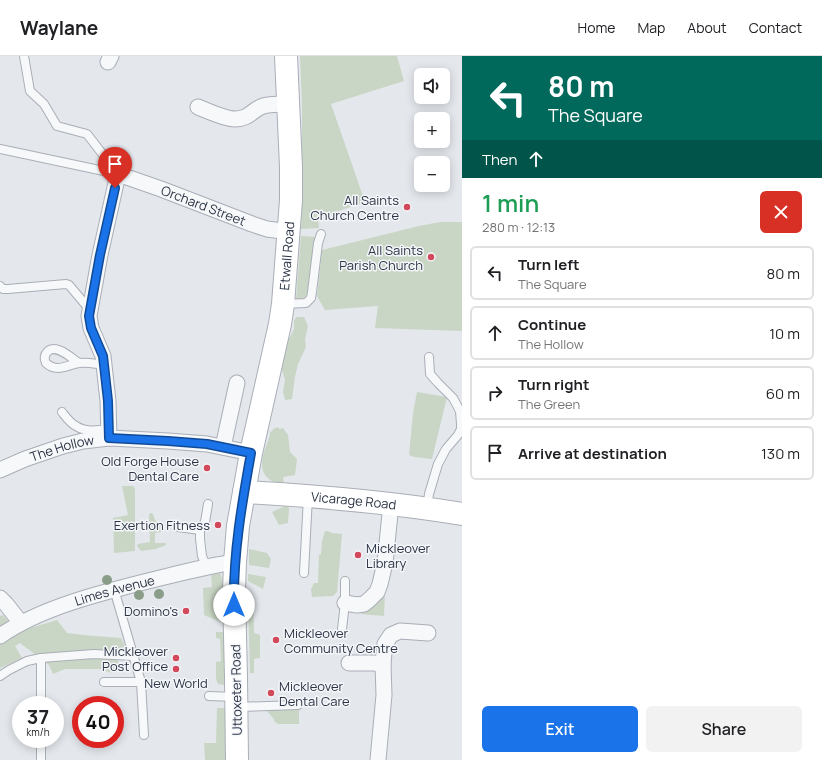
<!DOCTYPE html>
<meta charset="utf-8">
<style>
body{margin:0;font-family:Manrope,sans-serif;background:#f2f2f2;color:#202124;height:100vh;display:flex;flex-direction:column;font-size:15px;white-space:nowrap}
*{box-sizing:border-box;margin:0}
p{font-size:13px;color:#757577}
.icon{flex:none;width:22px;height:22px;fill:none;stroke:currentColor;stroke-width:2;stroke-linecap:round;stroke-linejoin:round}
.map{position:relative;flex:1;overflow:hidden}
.side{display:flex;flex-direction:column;background:#fff;width:360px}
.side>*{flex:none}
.guide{background:#00695c;color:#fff;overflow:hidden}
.controls{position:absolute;left:414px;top:12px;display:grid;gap:8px}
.controls a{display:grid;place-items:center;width:36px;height:36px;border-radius:6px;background:#fff;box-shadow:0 2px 10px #0003;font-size:20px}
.speed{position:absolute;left:12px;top:640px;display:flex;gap:8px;font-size:20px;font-weight:700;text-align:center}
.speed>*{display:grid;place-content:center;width:52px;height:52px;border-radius:50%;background:#fff;box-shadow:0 2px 10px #0003;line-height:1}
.speed small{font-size:10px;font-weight:400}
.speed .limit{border:6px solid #d22;background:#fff;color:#111}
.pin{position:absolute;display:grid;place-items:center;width:34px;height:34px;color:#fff;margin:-41px -17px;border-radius:50% 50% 50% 0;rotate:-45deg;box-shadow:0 0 4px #0007}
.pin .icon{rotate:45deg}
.me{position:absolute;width:44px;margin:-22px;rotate:0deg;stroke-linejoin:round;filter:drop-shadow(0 0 3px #0008)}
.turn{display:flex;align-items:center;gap:14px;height:84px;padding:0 20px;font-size:18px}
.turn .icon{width:52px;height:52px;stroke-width:2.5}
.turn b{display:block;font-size:28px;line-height:34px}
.then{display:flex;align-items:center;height:38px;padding:0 20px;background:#0003;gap:8px;font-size:15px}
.round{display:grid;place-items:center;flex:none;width:42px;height:42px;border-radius:6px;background:#f2f2f2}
.overview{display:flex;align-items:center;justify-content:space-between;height:68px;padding:0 20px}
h1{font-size:24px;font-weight:600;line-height:30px;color:#1e9e55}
.primary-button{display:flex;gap:8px;margin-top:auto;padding:8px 20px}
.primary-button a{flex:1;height:46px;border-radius:6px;background:#1a73e8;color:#fff;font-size:16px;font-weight:600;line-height:46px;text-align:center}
.primary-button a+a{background:#f2f2f2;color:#202124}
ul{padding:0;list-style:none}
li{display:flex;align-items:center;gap:12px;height:54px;margin:0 8px 6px;padding:0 12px;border:2px solid #e0e0e0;border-radius:6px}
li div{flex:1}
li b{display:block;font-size:15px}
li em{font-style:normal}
header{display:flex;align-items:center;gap:24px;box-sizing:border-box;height:56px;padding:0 20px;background:#fff;border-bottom:1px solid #e0e0e0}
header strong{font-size:19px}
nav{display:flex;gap:22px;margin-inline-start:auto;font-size:14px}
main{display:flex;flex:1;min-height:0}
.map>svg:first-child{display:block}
</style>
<header>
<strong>Waylane</strong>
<nav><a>Home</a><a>Map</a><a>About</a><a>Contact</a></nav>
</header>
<main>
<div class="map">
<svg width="462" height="704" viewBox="0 0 462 704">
<rect width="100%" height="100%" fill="#e4e7ec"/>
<!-- green -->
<g fill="#c9d6c5">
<path d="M300 0H397L404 25 331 48 365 146 318 162 319 172 301 173 302 157V49Z"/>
<path d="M440 166H462V275L375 272 378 250 325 254 317 240 322 194 419 170Z"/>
<path d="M301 180 316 181 309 235C305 241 303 244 296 243Z"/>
<path d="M297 261H304L308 270 305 283 306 291 298 308 295 321 292 343 285 344 283 336 285 324 282 314V305L286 289 294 273V264Z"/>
<path d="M417 336 447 341 432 403 414 401 409 399 413 357Z"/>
<path d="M278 371 279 373 283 372 288 379 290 396 297 403 295 419 283 421 284 428C279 427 272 426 269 423 255 412 266 392 270 379V376L272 375 273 373Z"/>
<path d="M122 430H133L135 433V495L114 497 113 462 128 459Z"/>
<path d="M287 449 289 452 288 467 279 469 272 456Z"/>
<path d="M151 457 153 458 155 464 164 470 161 476 155 477V487H166V489L156 493 141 495 137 490 138 488 150 486 149 458Z"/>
<path d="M325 475 331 476V477L342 478 337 536 333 540 312 541 311 533 314 527H318L319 499 321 498 322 485Z"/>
<path d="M249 493 267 497 271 503 269 512 249 509Z"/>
<path d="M220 517C225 527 223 555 223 567L204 559 203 532 212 531 211 519Z"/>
<path d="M248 518 266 521 263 533 248 525Z"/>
<path d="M385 536 384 560 360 558C375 552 375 549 385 536Z"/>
<path d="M248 542H253L254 577 260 579V602L254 603V617H250Z"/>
<path d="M3 559 17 576 57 564 67 577 83 579 121 582 125 590 115 597 121 614C113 617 108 617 100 613H65L53 618 49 609 20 587 15 590 22 602 0 612V560Z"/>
<path d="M216 576H224V578L225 624 224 629 218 628 216 623V606L221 605 220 583 216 582Z"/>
<path d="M217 652H226V704H205L204 687H216Z"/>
<path d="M299 653V668H278L275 666 273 662 266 654Z"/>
</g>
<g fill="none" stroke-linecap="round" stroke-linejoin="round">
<defs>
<g id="lane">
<path d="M24 0 30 35 44 48 57 70 87 78 118 118"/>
<path d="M0 93 118 118"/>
<path d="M0 230 3 233H8L66 228 69 229 90 254"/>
<path d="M284 248 306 247 311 242 312 236 318 187 321 178"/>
<path d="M79 307C71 302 57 288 48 295 44 299 44 303 46 307 57 317 67 309 79 307 87 306 96 308 105 309"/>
<path d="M62 356C66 361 70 367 76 370 85 376 98 375 109 372"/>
<path d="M427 452 429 438 438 408 446 393 458 379 461 373V368L460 355 453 342 438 327 430 318 429 301"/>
<path d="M178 471 200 474"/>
<path d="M206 510 202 500 200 483V474L205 466 208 448"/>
<path d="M304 517 308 440"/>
<path d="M114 533 141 626 144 679"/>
<path d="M342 573 345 547V525"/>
<path d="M41 602V649"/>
<path d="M0 620 9 614 27 605 41 602 94 598 133 600"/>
<path d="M104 626H141"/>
<path d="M209 640 235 641"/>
<path d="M237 651 298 649"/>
<path d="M41 704V683"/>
</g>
<g id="street">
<path d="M108 6 111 0"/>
<path d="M198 51C208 55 225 63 235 63 249 63 252 54 263 50 270 48 281 48 288 48"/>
<path id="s1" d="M109 382 108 345 103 300 91 272 89 260 100 199 118 118 161 133 252 168 267 173 290 176"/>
<path d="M223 391 237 327"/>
<path id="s2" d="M0 414 25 403 63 390 83 385 109 382 168 385 207 388 251 397"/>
<path d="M0 542 6 548 21 567"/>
<path d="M345 547 357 549 364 548 370 543 377 536 380 528 385 507 391 448"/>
<path id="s3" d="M0 580C40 552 100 537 148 525 177 518 206 510 235 506"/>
<path d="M349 607H374L383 609"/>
<path d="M378 704 384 639 383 609 384 596 385 588 391 579 400 575 428 577"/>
</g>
<g id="secondary">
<path id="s4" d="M244 436C317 440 390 446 462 458"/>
<path id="s5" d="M237 704 236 622 234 536 235 506 238 470 251 397 280 268 283 248 291 144V111L286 0"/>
</g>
</defs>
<!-- lane casing -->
<use href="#lane" stroke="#a9aeb7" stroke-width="10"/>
<!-- street casing -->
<use href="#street" stroke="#a9aeb7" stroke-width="17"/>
<!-- secondary casing -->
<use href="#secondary" stroke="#a9aeb7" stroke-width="24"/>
<!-- lane -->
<use href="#lane" stroke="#f7f8fa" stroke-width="8"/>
<!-- street -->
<use href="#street" stroke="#f7f8fa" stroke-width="15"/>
<!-- secondary -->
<use href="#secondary" stroke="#fff" stroke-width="22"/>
</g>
<!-- trees -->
<g fill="#899d89">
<circle cx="107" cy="524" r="5"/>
<circle cx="159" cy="538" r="5"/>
<circle cx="139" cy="539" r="5"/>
</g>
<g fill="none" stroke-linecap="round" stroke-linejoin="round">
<defs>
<path id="route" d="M115 132 100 199 89 260 91 272 103 300 108 345 109 382 168 385 207 388 251 397C242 447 233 498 234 549"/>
</defs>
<!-- route casing -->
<use href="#route" stroke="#114b97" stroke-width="10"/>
<!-- route -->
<use href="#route" stroke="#1a73e8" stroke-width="7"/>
</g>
<!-- markers -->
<g fill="#d1495b" stroke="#f4f6f9" stroke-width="1.5">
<circle cx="407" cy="151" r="4"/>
<circle cx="431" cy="201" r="4"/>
<circle cx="207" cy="412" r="4"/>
<circle cx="218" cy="469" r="4"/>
<circle cx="358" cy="499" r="4"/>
<circle cx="186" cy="555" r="4"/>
<circle cx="276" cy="584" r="4"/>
<circle cx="176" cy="602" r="4"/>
<circle cx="176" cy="613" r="4"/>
<circle cx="271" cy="637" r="4"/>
</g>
<g text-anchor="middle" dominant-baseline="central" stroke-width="3" stroke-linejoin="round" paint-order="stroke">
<!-- poi labels -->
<g font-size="13" fill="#2b3445" stroke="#f4f6f9" text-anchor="end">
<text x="399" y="144">All Saints<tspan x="399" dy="15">Church Centre</tspan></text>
<text x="423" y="194">All Saints<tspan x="423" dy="15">Parish Church</tspan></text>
<text x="199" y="405">Old Forge House<tspan x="199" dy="15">Dental Care</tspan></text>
<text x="210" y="469">Exertion Fitness</text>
<text x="366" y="492" text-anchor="start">Mickleover<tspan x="366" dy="15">Library</tspan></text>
<text x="178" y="555">Domino's</text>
<text x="284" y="577" text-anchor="start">Mickleover<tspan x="284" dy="15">Community Centre</tspan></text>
<text x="168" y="595">Mickleover<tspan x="168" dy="15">Post Office</tspan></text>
<text x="176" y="627" text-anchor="middle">New World</text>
<text x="279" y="630" text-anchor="start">Mickleover<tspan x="279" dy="15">Dental Care</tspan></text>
</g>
<!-- street labels -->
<g font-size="13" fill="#2b3445" stroke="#f4f6f9">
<text stroke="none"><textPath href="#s1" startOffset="361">Orchard Street</textPath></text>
<text stroke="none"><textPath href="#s5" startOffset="509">Etwall Road</textPath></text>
<text stroke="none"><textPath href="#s2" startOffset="66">The Hollow</textPath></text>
<text stroke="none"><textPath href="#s4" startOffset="110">Vicarage Road</textPath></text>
<text stroke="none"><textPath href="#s3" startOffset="124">Limes Avenue</textPath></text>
<text transform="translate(236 634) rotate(-91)">Uttoxeter Road</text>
</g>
</g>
</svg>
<div class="controls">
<a><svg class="icon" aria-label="sound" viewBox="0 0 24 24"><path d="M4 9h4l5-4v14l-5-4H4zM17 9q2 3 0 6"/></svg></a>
<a>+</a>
<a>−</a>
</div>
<div class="speed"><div>37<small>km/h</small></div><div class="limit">40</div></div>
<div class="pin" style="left:115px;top:132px;background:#d93025"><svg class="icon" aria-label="arrive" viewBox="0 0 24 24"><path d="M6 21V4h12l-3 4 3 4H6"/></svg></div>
<svg class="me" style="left:234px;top:549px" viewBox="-20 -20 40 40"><circle r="19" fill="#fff"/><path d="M0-13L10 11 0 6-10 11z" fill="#1a73e8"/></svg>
</div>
<section class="side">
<div class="guide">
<div class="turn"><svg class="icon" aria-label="left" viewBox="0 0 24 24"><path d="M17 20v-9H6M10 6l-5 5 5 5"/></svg><div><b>80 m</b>The Square</div></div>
<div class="then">Then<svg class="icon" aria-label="ahead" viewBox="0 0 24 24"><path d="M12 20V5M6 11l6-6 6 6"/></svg></div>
</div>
<div class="overview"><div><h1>1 min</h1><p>280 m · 12:13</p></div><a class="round" style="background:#d93025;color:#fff"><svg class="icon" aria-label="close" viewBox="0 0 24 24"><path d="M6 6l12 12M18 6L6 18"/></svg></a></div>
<ul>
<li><svg class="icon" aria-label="left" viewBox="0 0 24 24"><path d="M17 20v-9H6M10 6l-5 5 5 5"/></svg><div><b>Turn left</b><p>The Square</p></div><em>80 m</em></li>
<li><svg class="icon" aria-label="ahead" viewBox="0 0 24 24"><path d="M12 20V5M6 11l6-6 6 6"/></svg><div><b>Continue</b><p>The Hollow</p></div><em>10 m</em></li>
<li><svg class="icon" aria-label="right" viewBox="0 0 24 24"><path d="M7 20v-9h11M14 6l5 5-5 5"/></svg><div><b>Turn right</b><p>The Green</p></div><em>60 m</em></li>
<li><svg class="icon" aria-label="arrive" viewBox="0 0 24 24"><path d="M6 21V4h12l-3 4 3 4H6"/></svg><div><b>Arrive at destination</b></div><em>130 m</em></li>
</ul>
<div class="primary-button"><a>Exit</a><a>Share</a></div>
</section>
</main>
